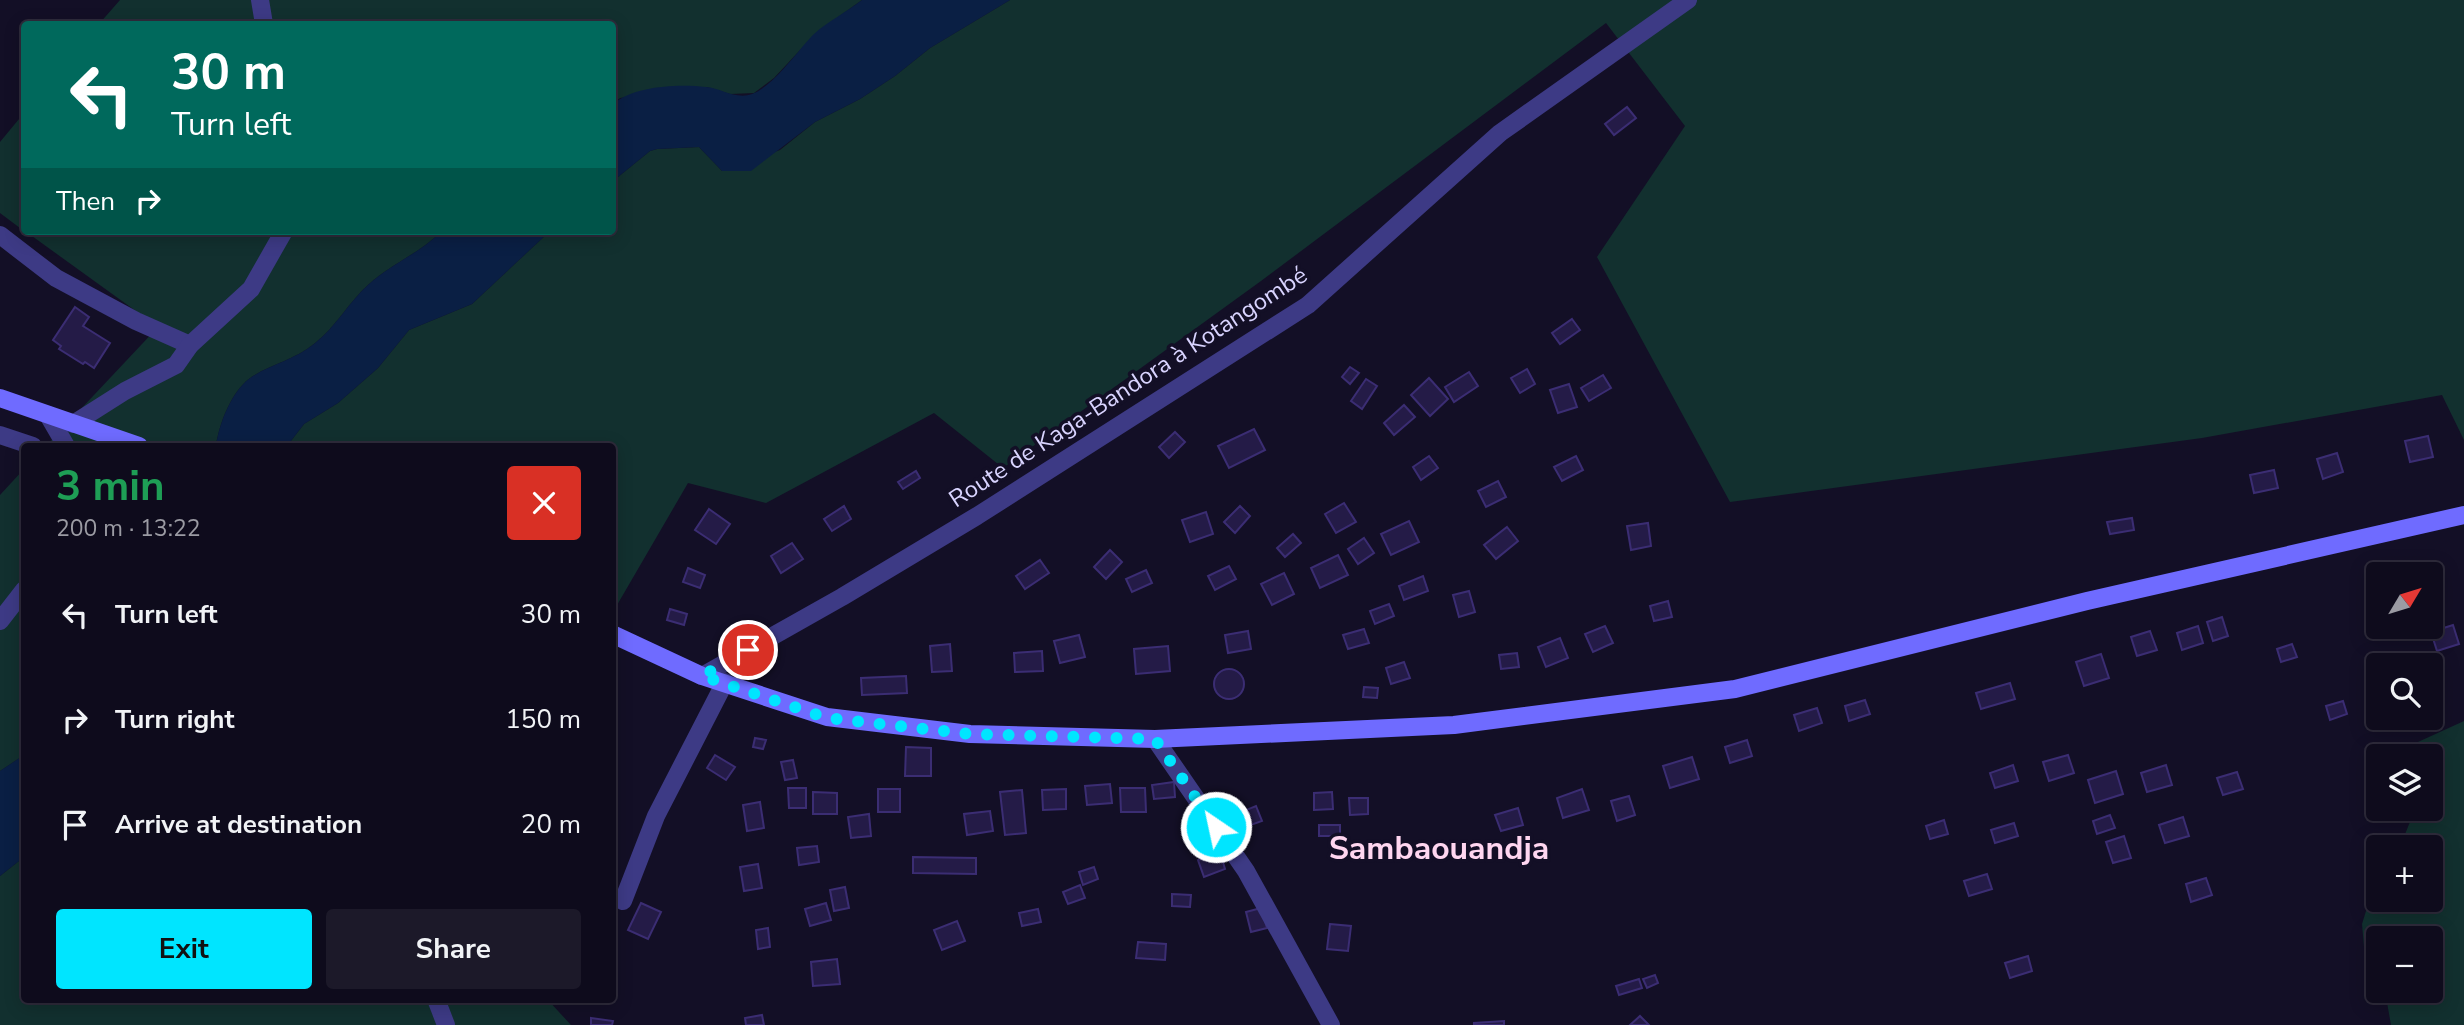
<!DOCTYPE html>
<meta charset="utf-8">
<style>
body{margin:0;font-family:"Nunito Sans",sans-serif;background:#1c1929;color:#f1f3f6;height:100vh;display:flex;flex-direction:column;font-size:26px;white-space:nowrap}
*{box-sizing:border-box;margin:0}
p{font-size:23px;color:#9b9ba3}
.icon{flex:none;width:38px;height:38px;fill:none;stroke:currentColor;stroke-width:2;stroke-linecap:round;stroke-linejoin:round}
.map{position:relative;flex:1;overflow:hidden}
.sheet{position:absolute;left:21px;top:443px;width:595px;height:560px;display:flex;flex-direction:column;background:#0e0b1c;border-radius:7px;box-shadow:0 4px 18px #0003,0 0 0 2px #2e2b3b}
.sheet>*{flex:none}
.hud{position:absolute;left:21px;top:21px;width:595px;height:214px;border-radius:7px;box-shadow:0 4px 18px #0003,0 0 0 2px #2e2b3b;background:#00695c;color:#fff;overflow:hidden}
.needle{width:46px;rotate:52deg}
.controls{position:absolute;left:2366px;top:562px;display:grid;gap:14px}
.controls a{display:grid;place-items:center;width:77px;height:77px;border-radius:7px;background:#0e0b1c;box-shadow:0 4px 18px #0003,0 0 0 2px #2e2b3b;font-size:35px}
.pin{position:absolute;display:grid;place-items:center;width:60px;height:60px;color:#fff;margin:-30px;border:4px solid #fff;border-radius:50%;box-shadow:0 2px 7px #0007}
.me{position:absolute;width:77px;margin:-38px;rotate:326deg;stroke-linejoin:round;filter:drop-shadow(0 0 5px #0008)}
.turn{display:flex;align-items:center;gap:24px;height:147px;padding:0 35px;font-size:32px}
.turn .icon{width:91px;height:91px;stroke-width:2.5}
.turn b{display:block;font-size:49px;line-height:60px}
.then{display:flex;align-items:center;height:66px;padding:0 35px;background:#0003;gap:14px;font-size:26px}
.round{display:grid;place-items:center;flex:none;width:74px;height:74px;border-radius:7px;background:#1c1929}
.summary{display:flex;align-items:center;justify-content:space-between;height:119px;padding:0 35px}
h1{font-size:42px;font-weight:700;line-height:52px;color:#1e9e55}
.button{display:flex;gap:14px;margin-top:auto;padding:14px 35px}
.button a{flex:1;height:80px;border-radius:7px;background:#00e5ff;color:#111;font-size:28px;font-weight:700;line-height:80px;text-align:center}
.button a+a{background:#1c1929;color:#f1f3f6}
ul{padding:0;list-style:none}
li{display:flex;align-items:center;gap:21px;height:105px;padding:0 35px}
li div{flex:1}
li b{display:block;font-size:26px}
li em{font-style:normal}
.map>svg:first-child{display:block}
</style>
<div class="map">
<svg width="2464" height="1025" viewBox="0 0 2464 1025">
<rect width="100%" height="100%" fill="#130f26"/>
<!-- green -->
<g fill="#12302f">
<path d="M120 0H862L816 33 774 78 754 93 730 94 707 87 620 98 613 104 612 24H99Z"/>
<path d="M1010 0H2464V440L2442 395 2202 438 1730 502 1597 257 1685 126 1606 23 1261 281 1003 468 934 413 766 503 688 483 613 612 612 446H287L304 424 338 403 378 368 409 330 472 304 550 231H612L613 181 650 151 657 149 699 147 722 171 780 150 815 122 860 99 895 76 930 48Z"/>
<path d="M24 113V231L0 213V142Z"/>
<path d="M25 231H442C420 253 391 264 368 285 348 303 336 327 314 344 296 359 272 364 253 376 232 389 219 424 216 446H46L158 327Z"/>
<path d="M24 469V755L0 771V495Z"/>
<path d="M2464 721V1025H2391L2385 991 2431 990V938H2378V976L2364 947 2362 924 2378 872V900H2431V847H2397L2404 837 2415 809 2431 808V756H2408L2407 747Z"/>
<path d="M24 857V999H547L571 1025H0V876Z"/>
</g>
<!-- water -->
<g fill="#0a1f44">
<path d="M862 0H1010L930 48 895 76 860 99 815 122 751 171H722L699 147 657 149 650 151 613 181V104C635 86 677 84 706 87 721 88 736 100 752 94 775 85 797 51 814 34 828 21 847 12 862 0Z"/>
<path d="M442 231H550L472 304 409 330 378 368 338 403 304 424 287 446H216C219 424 232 389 253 376 272 364 296 359 314 344 336 327 348 303 368 285 391 264 420 253 442 231Z"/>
<path d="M24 755V857L0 876V771Z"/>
</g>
<!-- building -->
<g fill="#241b47" stroke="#3b2d73" stroke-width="2">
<path d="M1627 107 1636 118 1614 135 1605 124Z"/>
<path d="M75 307 89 317 83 326 110 343 94 368 85 362 83 364 59 349 61 346 53 340Z"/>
<path d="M1572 319 1580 330 1560 344 1552 333Z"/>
<path d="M1350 367 1359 373 1350 384 1342 377Z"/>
<path d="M1527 369 1535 384 1520 393 1511 378Z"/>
<path d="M1469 372 1478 386 1454 402 1445 387Z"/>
<path d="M1603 375 1611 388 1589 401 1581 388Z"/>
<path d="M1429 378 1448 399 1430 416 1411 395Z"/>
<path d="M1366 379 1377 386 1362 409 1351 401Z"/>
<path d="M1569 384 1577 407 1558 413 1550 390Z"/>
<path d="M1404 405 1415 417 1394 435 1384 423Z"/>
<path d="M1254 429 1265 450 1229 468 1218 446Z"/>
<path d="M1175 432 1185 442 1169 458 1159 447Z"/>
<path d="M2428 436 2433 457 2410 462 2405 441Z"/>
<path d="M2337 453 2343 472 2323 479 2317 459Z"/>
<path d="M1429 456 1438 468 1421 480 1413 467Z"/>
<path d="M1576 456 1583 470 1562 481 1554 467Z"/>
<path d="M2274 470 2278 488 2254 493 2250 475Z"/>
<path d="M916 471 920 478 903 489 898 482Z"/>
<path d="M1498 481 1506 497 1486 507 1478 491Z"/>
<path d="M1344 503 1356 522 1336 533 1325 514Z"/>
<path d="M844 506 851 519 832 531 824 519Z"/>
<path d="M1240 506 1250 516 1235 533 1224 522Z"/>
<path d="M709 509 730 524 716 544 695 530Z"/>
<path d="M1206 512 1213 534 1190 542 1182 520Z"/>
<path d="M2132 518 2134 530 2110 534 2107 522Z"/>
<path d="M1409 521 1419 542 1391 555 1381 534Z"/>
<path d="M1648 523 1651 546 1631 550 1627 526Z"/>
<path d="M1507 527 1518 541 1496 559 1484 545Z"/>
<path d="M1293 534 1301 543 1285 557 1277 548Z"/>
<path d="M1364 538 1374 553 1358 564 1348 549Z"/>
<path d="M792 543 803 559 781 573 771 556Z"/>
<path d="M1110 550 1122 562 1106 579 1094 567Z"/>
<path d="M1338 555 1348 575 1320 588 1311 568Z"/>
<path d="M1040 560 1049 573 1025 589 1016 576Z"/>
<path d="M1229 566 1236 579 1215 590 1208 576Z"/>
<path d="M688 568 705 575 700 588 683 582Z"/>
<path d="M1146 570 1152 583 1132 592 1126 579Z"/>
<path d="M1284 573 1294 594 1272 605 1261 584Z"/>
<path d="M1423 576 1428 591 1404 600 1399 586Z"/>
<path d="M1469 591 1475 612 1459 617 1453 595Z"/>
<path d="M1668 601 1672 617 1654 621 1650 606Z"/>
<path d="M1389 604 1394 616 1375 624 1370 611Z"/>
<path d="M670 609 687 614 684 625 667 620Z"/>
<path d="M2222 617 2228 636 2213 641 2207 622Z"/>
<path d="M2453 625 2459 644 2437 651 2431 632Z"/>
<path d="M1605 626 1613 643 1593 652 1585 634Z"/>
<path d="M2198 626 2203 643 2182 650 2177 633Z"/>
<path d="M1364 629 1369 643 1348 649 1343 635Z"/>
<path d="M1248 631 1251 649 1228 653 1225 635Z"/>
<path d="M2150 631 2157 650 2137 656 2131 637Z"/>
<path d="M1079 635 1085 657 1060 663 1054 641Z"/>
<path d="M1560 638 1568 658 1546 667 1538 647Z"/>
<path d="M950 644 952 671 932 672 930 646Z"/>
<path d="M2292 644 2297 657 2281 662 2277 649Z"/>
<path d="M1168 646 1170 671 1136 674 1134 649Z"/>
<path d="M1042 651 1043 671 1015 672 1014 653Z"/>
<path d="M1517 653 1519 667 1501 669 1499 655Z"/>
<path d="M2101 654 2109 678 2084 686 2076 662Z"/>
<path d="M1404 662 1410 678 1391 684 1386 668Z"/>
<circle cx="1229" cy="684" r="15"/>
<path d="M906 676 907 693 862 695 861 678Z"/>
<path d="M2010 683 2015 699 1981 709 1976 693Z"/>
<path d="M1364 687 1378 688 1377 698 1363 697Z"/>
<path d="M1865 700 1870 714 1849 721 1845 706Z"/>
<path d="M2343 701 2347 714 2330 720 2326 706Z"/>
<path d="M1817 708 1822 723 1799 731 1794 715Z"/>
<path d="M755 738 766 740 763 749 753 747Z"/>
<path d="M1747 740 1752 756 1730 763 1725 747Z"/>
<path d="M906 747 931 748V776H905Z"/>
<path d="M715 755 735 767 726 780 707 768Z"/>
<path d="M2068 755 2074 773 2049 781 2043 762Z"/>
<path d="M1692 757 1699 779 1670 788 1663 766Z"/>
<path d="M793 760 797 778 785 780 781 762Z"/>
<path d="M2013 765 2018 781 1995 788 1990 773Z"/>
<path d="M2166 765 2172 785 2147 792 2141 773Z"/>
<path d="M2116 771 2123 794 2095 803 2088 780Z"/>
<path d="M2237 772 2243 789 2223 795 2217 778Z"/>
<path d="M1174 782 1175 797 1154 799 1152 785Z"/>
<path d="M1110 784 1112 803 1087 805 1085 786Z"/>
<path d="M788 788H806V808H789Z"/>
<path d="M1120 788H1145L1146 812H1121Z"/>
<rect x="878" y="789" width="22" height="23"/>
<path d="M1066 789V809L1043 810 1042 790Z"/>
<path d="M1582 789 1589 810 1563 818 1557 798Z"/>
<path d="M1022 790 1026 833 1005 835 1000 792Z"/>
<path d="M813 792 837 793V814H813Z"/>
<path d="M1332 792 1333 809 1314 810V793Z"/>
<path d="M1629 796 1635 815 1617 821 1611 801Z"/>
<path d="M1349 798H1368V814L1350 815Z"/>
<path d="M760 802 764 828 747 831 743 805Z"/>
<path d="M1256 806 1262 821 1245 827 1239 813Z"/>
<path d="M1518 808 1523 825 1501 831 1495 815Z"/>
<path d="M990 811 993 831 967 835 964 814Z"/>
<path d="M869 814 871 836 851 838 848 817Z"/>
<path d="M2110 815 2115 828 2097 834 2093 821Z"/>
<path d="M2183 817 2189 836 2165 843 2159 825Z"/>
<path d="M1944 820 1948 834 1930 839 1926 826Z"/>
<path d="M2014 823 2018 836 1995 843 1991 830Z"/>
<rect x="1319" y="825" width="21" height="11"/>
<path d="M2124 836 2131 858 2113 863 2106 842Z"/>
<path d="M817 846 819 862 799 865 797 848Z"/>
<path d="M1220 852 1225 869 1204 877 1198 860Z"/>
<path d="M913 857 976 858V874L913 873Z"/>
<path d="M758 864 762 888 744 891 740 867Z"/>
<path d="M1094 867 1098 879 1083 885 1079 872Z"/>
<path d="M1987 874 1992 889 1969 896 1964 881Z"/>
<path d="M2206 878 2212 895 2191 902 2186 884Z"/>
<path d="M1080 885 1085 898 1068 904 1063 892Z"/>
<path d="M845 887 849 908 834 911 830 890Z"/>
<path d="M1172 894 1191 895 1190 907 1172 906Z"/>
<path d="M641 903 661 912 648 939 628 930Z"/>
<path d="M826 903 831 920 810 926 805 909Z"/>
<path d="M1261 908 1267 928 1251 932 1246 912Z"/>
<path d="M1038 909 1041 922 1022 926 1019 913Z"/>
<path d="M957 921 965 941 942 950 934 930Z"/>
<path d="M1330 924 1351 926 1348 951 1327 949Z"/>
<path d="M768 928 770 947 758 949 756 930Z"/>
<path d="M1138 942 1166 944 1165 960 1136 958Z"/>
<path d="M2028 956 2032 971 2010 978 2005 963Z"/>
<path d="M837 959 840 984 813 986 811 962Z"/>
<path d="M1655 975 1658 983 1647 988 1643 979Z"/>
<path d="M1639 979 1642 988 1619 995 1616 986Z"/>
<path d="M762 1015 764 1025H746L745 1018Z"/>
<path d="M1640 1016 1649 1025H1630Z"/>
<path d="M591 1018 613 1021 612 1025H591Z"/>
<path d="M1504 1021V1025H1474V1023Z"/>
</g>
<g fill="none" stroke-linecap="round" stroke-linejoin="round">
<!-- minor -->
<g stroke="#3d3a85" stroke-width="18">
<path d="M260 0 264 24"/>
<path d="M0 235 56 278 136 321 190 345"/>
<path d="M48 415 66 446"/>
<path d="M73 424 125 391 176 365 190 345 251 289 284 231"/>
<path d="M0 435 33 446"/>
<path d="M0 621 24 590"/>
<path d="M1155 739 1246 871 1331 1025"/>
<path d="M623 901 656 816 725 682"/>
<path d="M436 999 446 1025"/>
</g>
<!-- tertiary -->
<path stroke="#3d3a85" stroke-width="18" d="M702 676 842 597 977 516 1308 305 1500 133 1688 0"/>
<!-- secondary -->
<g stroke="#6f6bff" stroke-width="18">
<path d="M0 398 139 446"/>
<path d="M612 634 702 676 827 717 970 734 1155 739 1454 725 1735 689 2087 601 2464 515"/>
</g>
</g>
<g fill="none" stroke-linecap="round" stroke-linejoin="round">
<!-- route -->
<path stroke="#00e5ff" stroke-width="12" stroke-dasharray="0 21.6" d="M748 650 702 676 827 718 970 734 1155 739 1216 827"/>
</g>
<g text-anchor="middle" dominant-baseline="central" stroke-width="7" stroke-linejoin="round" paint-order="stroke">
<!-- street labels -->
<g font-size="24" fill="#d9d4ff" stroke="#130f26">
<text transform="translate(1128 387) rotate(-33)">Route de Kaga-Bandora à Kotangombé</text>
</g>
<!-- district labels -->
<g font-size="32" font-weight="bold" fill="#ffd6f0" stroke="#130f26">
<text x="1439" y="848">Sambaouandja</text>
</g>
</g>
</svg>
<div class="controls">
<a><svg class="needle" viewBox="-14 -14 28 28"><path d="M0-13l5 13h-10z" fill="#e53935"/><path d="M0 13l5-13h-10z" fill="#9b9ba3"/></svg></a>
<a><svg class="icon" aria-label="search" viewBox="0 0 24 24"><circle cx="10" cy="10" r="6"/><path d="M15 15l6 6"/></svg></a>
<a><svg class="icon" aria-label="layers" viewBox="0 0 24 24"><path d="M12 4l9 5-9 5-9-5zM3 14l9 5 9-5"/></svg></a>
<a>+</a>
<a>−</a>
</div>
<div class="pin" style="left:748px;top:650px;background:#d93025"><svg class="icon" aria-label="arrive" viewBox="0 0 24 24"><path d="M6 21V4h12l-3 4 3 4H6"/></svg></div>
<svg class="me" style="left:1216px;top:827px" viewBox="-20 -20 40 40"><circle r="17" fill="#00e5ff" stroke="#fff" stroke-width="3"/><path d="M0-11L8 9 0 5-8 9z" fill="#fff"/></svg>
<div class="hud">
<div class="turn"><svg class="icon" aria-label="left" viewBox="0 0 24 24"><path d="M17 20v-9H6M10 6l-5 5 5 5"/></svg><div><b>30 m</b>Turn left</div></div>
<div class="then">Then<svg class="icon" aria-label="right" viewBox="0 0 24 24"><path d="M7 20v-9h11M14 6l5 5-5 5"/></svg></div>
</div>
<section class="sheet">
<div class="summary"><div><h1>3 min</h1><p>200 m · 13:22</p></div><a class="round" style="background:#d93025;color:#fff"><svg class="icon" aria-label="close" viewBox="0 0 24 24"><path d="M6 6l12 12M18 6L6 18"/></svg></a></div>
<ul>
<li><svg class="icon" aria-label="left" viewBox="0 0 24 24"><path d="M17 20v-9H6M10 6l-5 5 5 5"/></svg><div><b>Turn left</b></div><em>30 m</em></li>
<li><svg class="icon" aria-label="right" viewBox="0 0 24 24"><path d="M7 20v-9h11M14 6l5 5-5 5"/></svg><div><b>Turn right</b></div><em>150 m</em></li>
<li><svg class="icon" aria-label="arrive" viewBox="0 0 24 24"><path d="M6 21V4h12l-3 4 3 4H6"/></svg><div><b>Arrive at destination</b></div><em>20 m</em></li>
</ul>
<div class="button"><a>Exit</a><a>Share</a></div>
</section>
</div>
